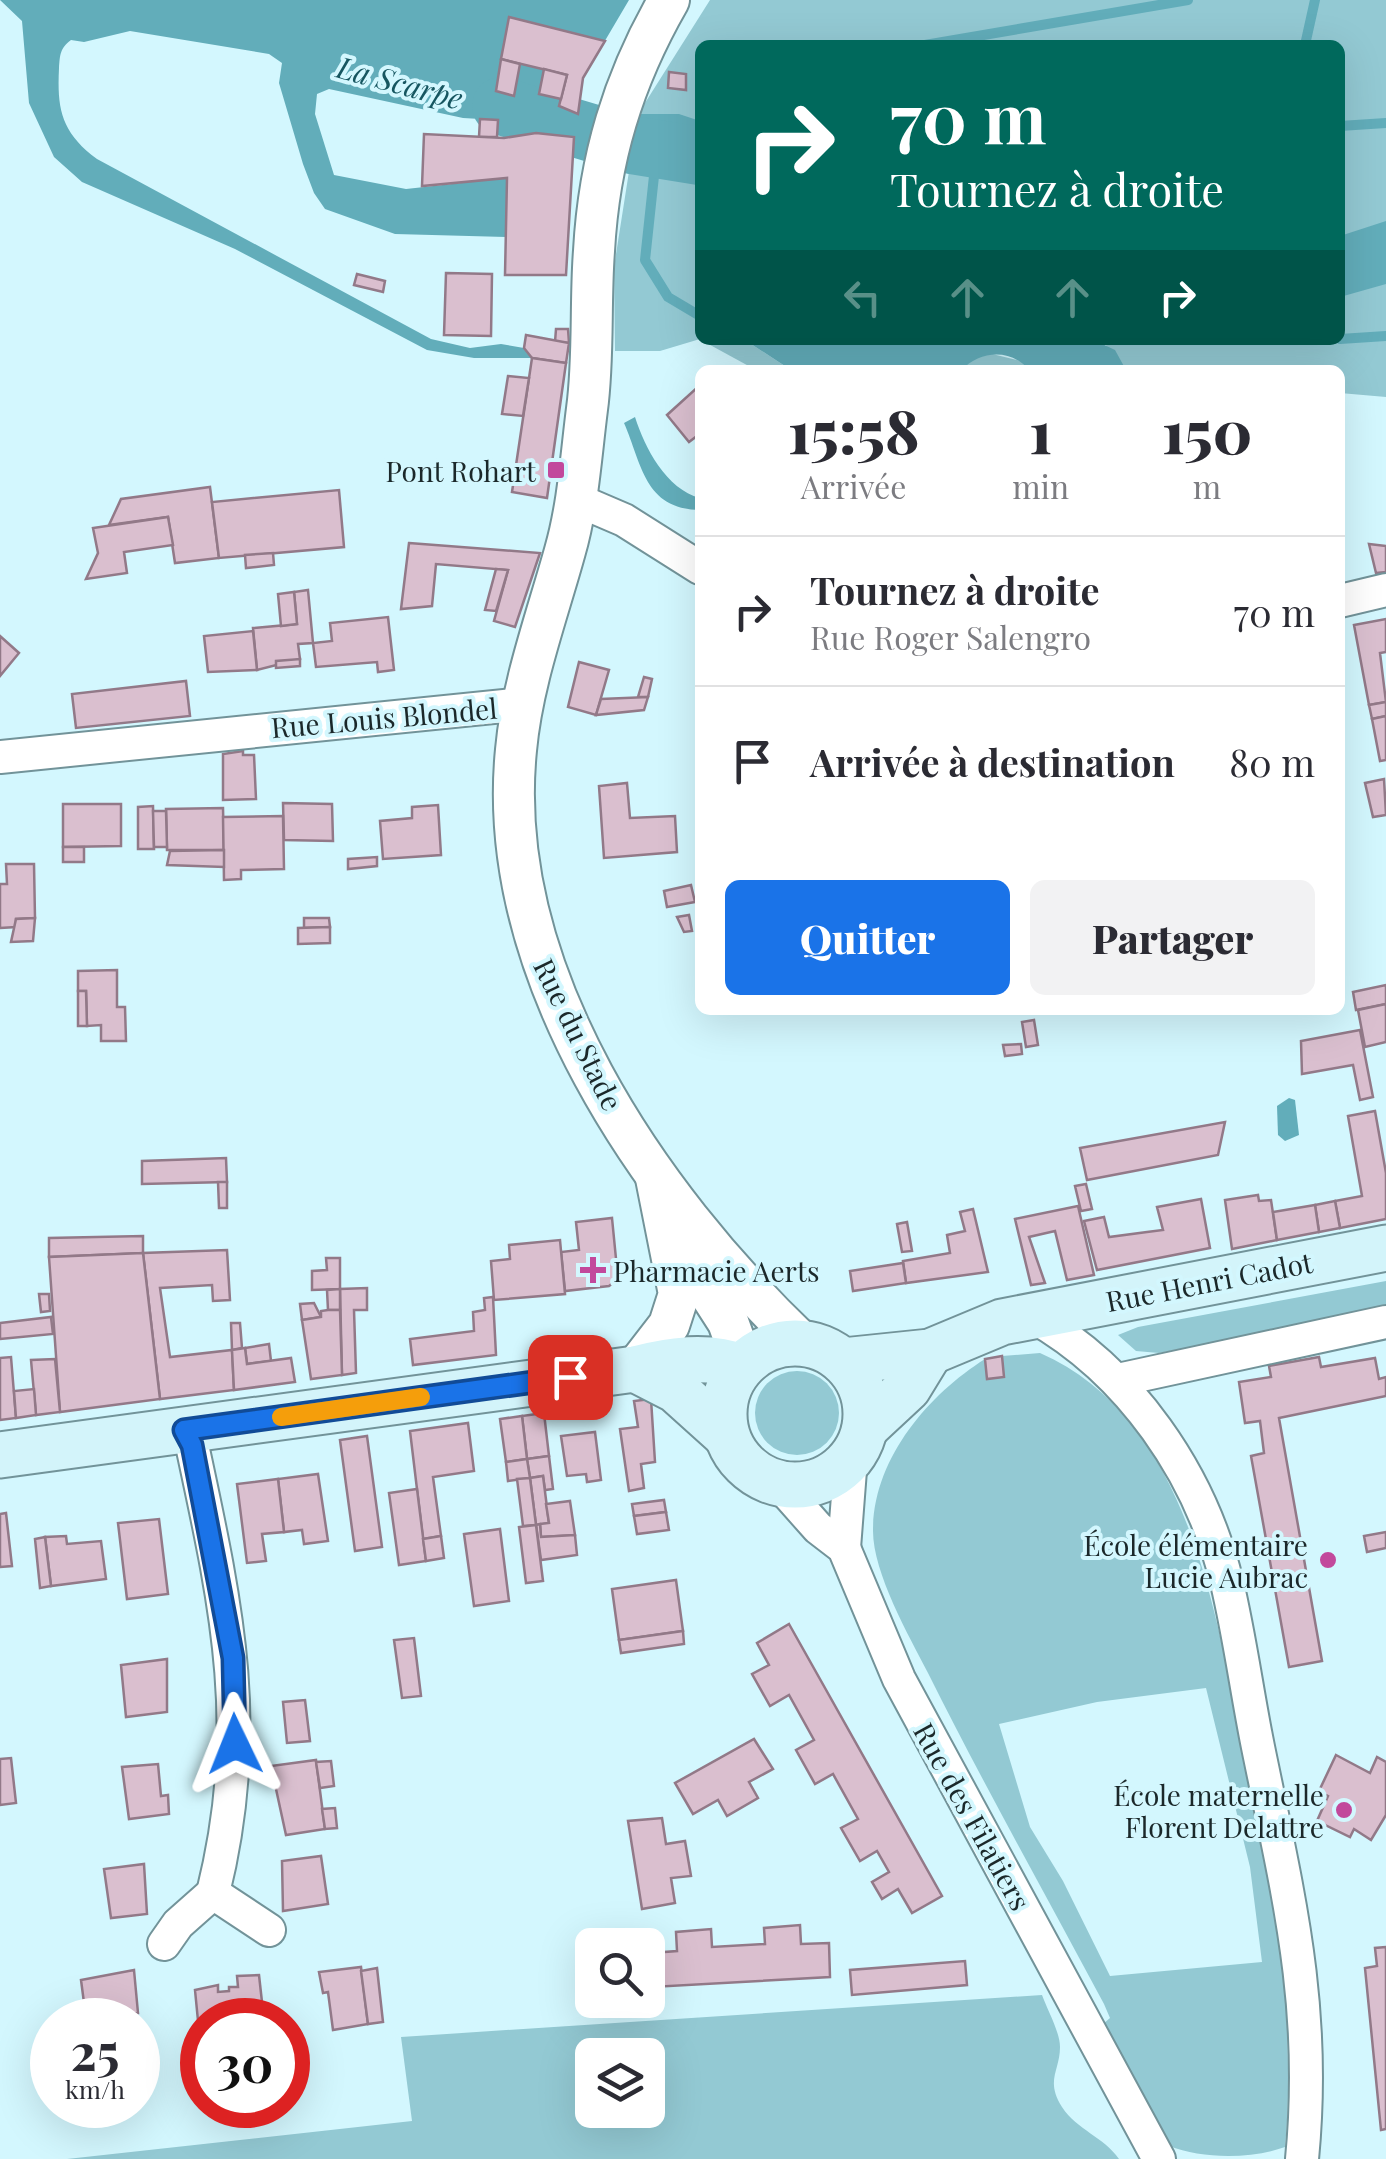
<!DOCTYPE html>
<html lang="fr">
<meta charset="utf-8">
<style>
body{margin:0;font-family:"Playfair Display",serif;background:#f2f2f3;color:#2b2b33;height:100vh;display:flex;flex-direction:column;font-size:38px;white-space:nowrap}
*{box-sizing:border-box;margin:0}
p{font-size:32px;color:#7c7c81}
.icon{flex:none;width:55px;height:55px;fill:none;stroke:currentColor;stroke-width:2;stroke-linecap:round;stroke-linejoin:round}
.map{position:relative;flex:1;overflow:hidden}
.details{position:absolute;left:695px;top:365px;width:650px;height:650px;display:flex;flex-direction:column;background:#fff;border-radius:15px;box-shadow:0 10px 40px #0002}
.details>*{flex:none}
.hud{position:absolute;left:695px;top:40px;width:650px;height:305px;border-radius:15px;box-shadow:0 10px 40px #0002;background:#00695c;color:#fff;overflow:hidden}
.buttons{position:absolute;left:575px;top:1928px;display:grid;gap:20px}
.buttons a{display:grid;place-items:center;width:90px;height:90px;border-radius:15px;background:#fff;box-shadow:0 10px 40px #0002;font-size:50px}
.speed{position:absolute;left:30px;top:1998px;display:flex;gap:20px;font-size:50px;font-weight:700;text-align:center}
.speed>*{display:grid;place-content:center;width:130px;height:130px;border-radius:50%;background:#fff;box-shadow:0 10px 40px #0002;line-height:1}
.speed small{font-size:25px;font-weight:400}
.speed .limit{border:15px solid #d22;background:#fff;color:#111}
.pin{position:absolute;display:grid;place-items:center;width:85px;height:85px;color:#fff;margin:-42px;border-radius:20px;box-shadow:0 5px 15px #0006}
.me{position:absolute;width:110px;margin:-55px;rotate:358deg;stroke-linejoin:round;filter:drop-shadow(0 0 8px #0008)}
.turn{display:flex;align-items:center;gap:35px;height:210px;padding:0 30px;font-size:45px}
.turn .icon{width:130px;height:130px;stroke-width:2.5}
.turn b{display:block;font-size:70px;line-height:85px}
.lanes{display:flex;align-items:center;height:95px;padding:0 30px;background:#0003;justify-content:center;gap:50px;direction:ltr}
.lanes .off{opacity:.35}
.eta{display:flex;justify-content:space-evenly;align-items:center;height:170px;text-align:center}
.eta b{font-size:60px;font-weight:800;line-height:70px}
.action{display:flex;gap:20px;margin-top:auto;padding:20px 30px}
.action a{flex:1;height:115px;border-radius:15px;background:#1a73e8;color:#fff;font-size:40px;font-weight:800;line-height:115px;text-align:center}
.action a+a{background:#f2f2f3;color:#2b2b33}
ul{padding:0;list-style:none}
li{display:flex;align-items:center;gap:30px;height:150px;padding:0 30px;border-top:2px solid #e1e1e2}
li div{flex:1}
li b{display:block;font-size:38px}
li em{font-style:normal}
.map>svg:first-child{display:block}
</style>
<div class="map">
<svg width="1386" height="2159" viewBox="0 0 1386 2159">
<rect width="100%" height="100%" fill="#d3f7fe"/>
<!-- green -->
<g fill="#93c9d3" fill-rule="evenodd">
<path d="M710 0H1386V397L1340 393V370H1126L1105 344 1094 340H1340V45H700V339L660 351H615L614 267 638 114Z"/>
<path d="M701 340H745L791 370H756Z"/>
<path d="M988 353 1021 361 1029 370H962L975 356Z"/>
<path d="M1386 1281V1310L1159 1353 1136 1351 1118 1335 1138 1327Z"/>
<path d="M1040 1353C1192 1420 1216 1618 1246 1763 1259 1825 1275 1887 1285 1949 1288 1966 1285 1985 1286 2002 1288 2051 1290 2098 1285 2147 1252 2159 1202 2159 1169 2146L1103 2024 1110 2018 1104 2004C1045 1894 984 1785 928 1673 909 1636 873 1573 873 1531 873 1459 928 1395 985 1359L988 1379 1003 1376 1002 1356ZM1206 1688 1250 1867 1262 1962 1110 1976 1063 1881 1030 1827 999 1724 1097 1702Z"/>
<circle cx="797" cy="1413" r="42"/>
<path d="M1042 1995C1047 2009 1060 2032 1060 2047 1060 2071 1045 2080 1062 2107 1077 2130 1104 2137 1119 2159H67L412 2121 401 2037ZM592 2055H648V2110H592Z"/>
</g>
<!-- water -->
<g fill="#62adba">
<path d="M0 0H629L583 78 574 137 536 133 498 120 463 118 329 89 317 94 315 114 334 175 406 189 507 178 506 237 395 234 325 209 314 193 303 164 279 83 282 63 269 54 130 31 84 42 71 40C60 48 60 55 59 68 57 109 61 132 97 159L431 339 470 348 501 344 524 348 532 358H474L427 350 235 249 82 182 54 157 29 103 22 21Z"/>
<path d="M638 114H679L700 121V170L677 162 640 160 630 170Z"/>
<path d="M1386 221V284L1340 297V236Z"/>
<path d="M745 340H1094L1115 350 1126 370H1029C1011 348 979 351 962 370H791Z"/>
<path d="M635 417C645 448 666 489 700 498V510C644 509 642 464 624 423Z"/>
<path d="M1289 1098 1295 1100 1299 1135 1285 1141 1278 1135 1277 1106Z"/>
</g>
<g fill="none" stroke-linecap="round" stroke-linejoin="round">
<!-- stream -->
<g stroke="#62adba" stroke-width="10">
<path d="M925 45 1188 0"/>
<path d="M1305 45 1315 0"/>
<path d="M1340 126 1386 123"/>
<path d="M657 148 645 260 668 297 700 316"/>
<path d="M1340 339 1386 336"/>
<path d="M1189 340H1316"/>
</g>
<!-- river -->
<path stroke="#62adba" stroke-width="58" d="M501 106 632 145 700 156"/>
</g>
<!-- building -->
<g fill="#dabfcf" stroke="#927988" stroke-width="2.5">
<path d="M509 17 605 41 583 78 578 114 559 106 567 75 501 59Z"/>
<path d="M501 59 520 64 514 96 496 91Z"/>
<path d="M544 69 567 75 561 99 539 94Z"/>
<path d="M669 72 686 74V90L668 88Z"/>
<path d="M480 119 498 120 497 137H479Z"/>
<path d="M536 133 574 137 566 275H505L507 178 422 186 424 134 504 138Z"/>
<path d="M446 273 492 274 491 336 444 335Z"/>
<path d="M357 274 385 281 383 292 354 285Z"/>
<path d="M556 329H568L569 343 555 342Z"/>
<path d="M526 335 569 343 566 363 532 358 524 348Z"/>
<path d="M532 358 566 363 547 498 512 492Z"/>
<path d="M508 376 529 378 523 416 502 414Z"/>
<path d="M700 385V439L697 436 689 442 667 415Z"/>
<path d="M210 487 219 558 175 563 168 517 109 525 121 499Z"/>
<path d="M339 490 344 547 219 558 212 502Z"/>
<path d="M168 517 173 545 124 552 127 573 86 579 98 553 93 528Z"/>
<path d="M409 543 540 553 515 627 494 621 508 570 436 564 432 606 401 609Z"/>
<path d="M1369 544 1386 546V572L1376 573Z"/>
<path d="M273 553 274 565 246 568 245 555Z"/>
<path d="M496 569 508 570 496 611 485 610Z"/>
<path d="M308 590 313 643 298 644 300 659 257 670 253 628 297 624 294 592Z"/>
<path d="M294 592 297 624 281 626 278 594Z"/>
<path d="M388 617 394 670 378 672 377 662 316 667 313 643 332 641 330 623Z"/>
<path d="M1386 619V652L1380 653 1386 702 1369 705 1354 625Z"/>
<path d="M253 631 257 670 208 672 204 636Z"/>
<path d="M0 636 19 653 0 676Z"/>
<path d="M300 659V666L276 668V661Z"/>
<path d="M579 662 609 670 596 715 568 707Z"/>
<path d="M644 677 652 679 648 697H638Z"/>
<path d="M186 681 190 716 76 728 72 694Z"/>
<path d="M648 697 644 710 596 715 601 699Z"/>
<path d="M1386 702V716L1372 719 1369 705Z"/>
<path d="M1386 716V760L1380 761 1372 719Z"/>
<path d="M243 751V755H254L256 799 223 800V754Z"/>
<path d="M1384 779 1386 815 1373 817 1365 783Z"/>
<path d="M627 783 630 818 675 816 677 852 604 858 599 786Z"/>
<path d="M283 803 332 804 333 841 284 840Z"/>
<path d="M63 804H121V846L63 847Z"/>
<path d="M438 805 441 855 383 859 380 821 412 818V807Z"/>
<path d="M153 806 154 849H138V807Z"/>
<path d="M223 808 224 850H167L166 809Z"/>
<path d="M153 811H166L167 847H154Z"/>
<path d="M283 816 284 869 241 870V879L224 880 223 817Z"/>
<rect x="63" y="847" width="21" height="15"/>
<path d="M224 850V867L167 865 170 851Z"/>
<path d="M377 857V866L348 869V859Z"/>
<path d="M6 864H34L35 918 16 919V927L0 928V884H7Z"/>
<path d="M691 885 695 902 667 907 664 891Z"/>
<path d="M689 915 692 931 684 932 677 917Z"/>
<path d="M35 918 33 941 11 942 16 919Z"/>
<path d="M304 918H329L330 927 304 928Z"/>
<path d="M330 927V943L298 944V928Z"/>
<path d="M117 970V1007H125L126 1041H101V1025L87 1026 86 991H78V971Z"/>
<path d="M1386 985V1004L1356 1010 1353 992Z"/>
<path d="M78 991H86L87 1026H78Z"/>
<path d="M1386 1004V1042L1365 1047 1358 1010Z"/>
<path d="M1034 1020 1038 1045 1026 1047 1022 1022Z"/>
<path d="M1360 1030 1373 1097 1360 1100 1353 1065 1302 1074 1301 1041Z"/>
<path d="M1021 1044 1022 1054 1005 1056 1003 1045Z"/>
<path d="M1375 1111 1386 1173V1219L1340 1228 1335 1201 1362 1196 1348 1116Z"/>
<path d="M1225 1122 1218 1155 1087 1180 1080 1148Z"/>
<path d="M226 1158 227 1182 142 1184V1161Z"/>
<path d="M218 1182H227V1208H219Z"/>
<path d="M1086 1184 1092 1209 1081 1211 1075 1186Z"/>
<path d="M1258 1195 1259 1201 1271 1200 1277 1240 1232 1249 1225 1200Z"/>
<path d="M1201 1199 1210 1248 1097 1270 1084 1221 1104 1217 1109 1237 1147 1232 1163 1230 1157 1207Z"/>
<path d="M1335 1201 1340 1228 1319 1232 1315 1205Z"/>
<path d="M1315 1205 1319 1232 1277 1240 1273 1212Z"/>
<path d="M1078 1206 1094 1275 1067 1280 1055 1231 1029 1237 1045 1283 1031 1285 1015 1219Z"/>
<path d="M973 1209 988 1272 906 1283 903 1261 950 1253 947 1235 965 1231 960 1212Z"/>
<path d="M612 1218 618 1279 609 1286 565 1291 561 1252 579 1250 576 1222Z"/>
<path d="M907 1222 912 1251 902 1252 897 1224Z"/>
<path d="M143 1236V1253L49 1257V1238Z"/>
<path d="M560 1240 565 1294 494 1300 491 1261 510 1259 509 1245Z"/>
<path d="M227 1250 230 1300 213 1301 212 1285 160 1288 170 1357 232 1350 234 1390 160 1399 143 1253Z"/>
<path d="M143 1253 160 1399 60 1412 49 1257Z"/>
<path d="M326 1258H340V1289L312 1290V1271L327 1270Z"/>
<path d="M903 1263 906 1283 853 1291 850 1271Z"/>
<path d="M367 1288V1310H354L356 1373 342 1375 340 1289Z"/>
<path d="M340 1289V1310H328L327 1290Z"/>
<path d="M39 1294H49L50 1311 41 1312Z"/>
<path d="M493 1297 496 1355 413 1365 410 1339 474 1331 473 1312 485 1310 484 1298Z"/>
<path d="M314 1303 321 1317 302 1320 300 1304Z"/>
<path d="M328 1310H340L342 1375 311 1379 302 1320 321 1317V1311Z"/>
<path d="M51 1317 53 1334 0 1339V1323Z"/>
<path d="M231 1323H240L242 1348 232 1350Z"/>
<path d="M269 1344 271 1361 247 1364 245 1348Z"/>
<path d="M245 1348 247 1364 291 1358 295 1382 234 1390 232 1350Z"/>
<path d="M1002 1356 1004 1377 987 1379 985 1359Z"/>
<path d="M11 1357 16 1418 0 1420V1358Z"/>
<path d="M1319 1357 1321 1367 1375 1358 1379 1379 1386 1377V1396L1279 1418 1322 1661 1289 1667 1251 1456 1264 1453 1260 1421 1245 1423 1239 1382 1271 1377 1269 1366Z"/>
<path d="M55 1359 60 1412 36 1415 31 1360Z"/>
<path d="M34 1389 36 1415 16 1418 14 1391Z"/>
<path d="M651 1399 655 1462 641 1464 644 1488 629 1491 620 1429 638 1427 634 1401Z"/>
<path d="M544 1413 549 1456 527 1459 522 1416Z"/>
<path d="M522 1416 527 1459 506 1462 500 1419Z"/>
<path d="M468 1423 474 1471 433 1477 441 1536 423 1539 410 1431Z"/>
<path d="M595 1432 601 1480 587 1482 586 1474 567 1476 561 1436Z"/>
<path d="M367 1436 382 1547 355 1551 340 1440Z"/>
<path d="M549 1456 553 1489 545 1490 543 1476 530 1478 527 1459Z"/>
<path d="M527 1459 530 1478 508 1481 506 1462Z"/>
<path d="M318 1474 328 1541 304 1544 302 1530 284 1532 278 1479Z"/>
<path d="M543 1476 549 1523 536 1525 530 1478Z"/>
<path d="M530 1478 536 1525 523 1526 517 1479Z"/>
<path d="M278 1479 284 1532 262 1534 266 1561 247 1563 237 1484Z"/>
<path d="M417 1489 426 1561 399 1565 389 1493Z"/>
<path d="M664 1500 666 1512 634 1516 632 1504Z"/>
<path d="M570 1501 575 1535 541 1537 540 1524 549 1523 546 1504Z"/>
<path d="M666 1512 669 1530 637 1534 634 1516Z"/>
<path d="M6 1513 12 1566 0 1567V1514Z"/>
<path d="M159 1519 168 1594 127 1599 118 1523Z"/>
<path d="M540 1524 541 1537 575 1535 577 1555 541 1560 536 1525Z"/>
<path d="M536 1525 543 1581 526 1583 519 1527Z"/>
<path d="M500 1529 509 1601 474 1606 464 1534Z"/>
<path d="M1386 1532V1548L1367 1552 1364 1536Z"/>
<path d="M66 1536 67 1544 101 1541 106 1579 51 1586 45 1537Z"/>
<path d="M441 1536 444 1558 426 1561 423 1539Z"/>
<path d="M45 1537 51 1586 40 1588 35 1539Z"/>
<path d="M676 1580 683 1631 619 1640 612 1589Z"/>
<path d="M789 1624 942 1896 912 1913 898 1889 882 1899 872 1882 889 1872 877 1851 860 1861 841 1828 858 1819 833 1774 815 1784 796 1750 814 1740 789 1695 770 1706 752 1674 769 1665 757 1643Z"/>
<path d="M683 1631 684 1644 621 1653 619 1640Z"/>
<path d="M414 1638 421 1696 402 1698 394 1640Z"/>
<path d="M167 1659V1712L126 1717 121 1665Z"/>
<path d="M305 1700 310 1741 287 1743 283 1702Z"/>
<path d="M754 1739 773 1769 749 1782 758 1798 727 1816 718 1800 693 1814 675 1783Z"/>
<path d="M1336 1755 1370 1773 1377 1757 1386 1762V1815L1371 1840 1354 1829 1350 1837 1317 1821 1328 1796 1319 1791Z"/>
<path d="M11 1758 16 1803 0 1805V1759Z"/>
<path d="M316 1760 325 1829 286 1835 271 1766Z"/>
<path d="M331 1761 334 1786 320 1788 316 1762Z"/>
<path d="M158 1764 161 1796 168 1795 169 1814 129 1819 122 1767Z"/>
<path d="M335 1808 337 1828 325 1829 322 1809Z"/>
<path d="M662 1818 666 1844 685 1841 691 1876 671 1878 675 1903 642 1909 628 1821Z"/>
<path d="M321 1856 328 1904 283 1911 282 1861Z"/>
<path d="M144 1864 147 1914 111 1918 104 1869Z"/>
<path d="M800 1925 801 1944 829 1943 830 1977 652 1987 651 1953 677 1951 676 1932 711 1929 712 1947 765 1944 764 1928Z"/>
<path d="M1386 1947V2129L1381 2130 1365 1968 1377 1966 1375 1948Z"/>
<path d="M965 1961 967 1985 852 1995 850 1970Z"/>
<path d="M361 1967 368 2024 333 2030 328 1992 323 1993 319 1972Z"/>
<path d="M377 1968 383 2022 368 2024 361 1971Z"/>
<path d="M134 1970 138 2013 86 2018 81 1980Z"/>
<path d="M259 1975 264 2020H202L199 2031 195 1990 218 1985V1992L229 1991V1987H238L237 1976Z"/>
</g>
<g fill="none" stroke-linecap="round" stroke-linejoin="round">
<defs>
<g id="minor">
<path d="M575 499 624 520 700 568"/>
<path d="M1340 601 1386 590"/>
<path d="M0 757 523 704"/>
<path d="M1032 1316C1130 1371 1201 1474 1227 1583 1240 1638 1247 1693 1258 1747 1288 1894 1317 2006 1302 2159"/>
<path d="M1118 1380 1386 1322"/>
<path d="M184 1431 192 1445C227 1608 254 1728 213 1893L269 1930"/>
<path d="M779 1484 818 1528 844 1548 899 1679 1159 2159"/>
<path d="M844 1548 851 1457"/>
<path d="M164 1944 178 1924 213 1893"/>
</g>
<g id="tertiary">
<path d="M669 0C623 80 599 159 594 251 590 303 594 358 587 409 581 456 578 506 565 551 547 616 522 683 516 750 494 972 648 1196 802 1343"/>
<path d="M674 1238 728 1322 743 1364"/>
<path d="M635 1369 669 1325 679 1294 656 1178"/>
</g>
<g id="secondary">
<circle cx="795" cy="1414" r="71"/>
<path d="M843 1361 930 1352 1002 1322 1386 1248"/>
<path d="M635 1369 676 1390 726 1435"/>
<path d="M865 1428 908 1388 930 1352"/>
<path d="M0 1455 635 1369C669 1360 708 1354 741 1367"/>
</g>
</defs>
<!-- minor casing -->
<use href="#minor" stroke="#729399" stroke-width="36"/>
<!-- tertiary casing -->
<use href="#tertiary" stroke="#729399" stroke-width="44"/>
<!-- secondary casing -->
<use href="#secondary" stroke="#729399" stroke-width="49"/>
<!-- minor -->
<use href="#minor" stroke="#fff" stroke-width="32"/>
<!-- tertiary -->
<use href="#tertiary" stroke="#fff" stroke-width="40"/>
<!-- secondary -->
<use href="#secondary" stroke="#d3f4fa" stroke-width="45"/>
</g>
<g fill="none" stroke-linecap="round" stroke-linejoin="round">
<defs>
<path id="route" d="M235 1744 233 1658 192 1445 184 1430 570 1377"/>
</defs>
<!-- route casing -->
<use href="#route" stroke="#114b97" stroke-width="25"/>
<!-- route -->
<use href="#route" stroke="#1a73e8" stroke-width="18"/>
<!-- slow -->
<path stroke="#f59e0b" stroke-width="18" d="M281 1417 421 1397"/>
</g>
<!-- markers -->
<g fill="#c2499c" stroke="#d3f7fe" stroke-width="4">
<rect x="546" y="460" width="20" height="20" rx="5"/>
<path d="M588 1255h10v10h10v10h-10v10h-10v-10h-10v-10h10z"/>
<circle cx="1328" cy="1560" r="10"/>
<circle cx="1344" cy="1810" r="10"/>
</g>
<g text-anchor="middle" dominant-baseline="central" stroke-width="8" stroke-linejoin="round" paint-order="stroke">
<!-- poi labels -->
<g font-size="28" fill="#1b282a" stroke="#d3f7fe" text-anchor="end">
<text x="536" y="470">Pont Rohart</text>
<text x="613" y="1270" text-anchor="start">Pharmacie Aerts</text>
<text x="1308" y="1544">École élémentaire<tspan x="1308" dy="32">Lucie Aubrac</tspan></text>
<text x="1324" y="1794">École maternelle<tspan x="1324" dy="32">Florent Delattre</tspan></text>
</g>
<!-- street labels -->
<g font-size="28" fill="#1b282a" stroke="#d3f7fe">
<text transform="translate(384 717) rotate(-5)">Rue Louis Blondel</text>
<text transform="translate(579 1034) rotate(64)">Rue du Stade</text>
<text transform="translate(1209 1281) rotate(-11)">Rue Henri Cadot</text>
<text transform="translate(973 1816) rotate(61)">Rue des Filatiers</text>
</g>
<!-- water labels -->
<g font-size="30" font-style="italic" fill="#165660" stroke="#d3f7fe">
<text transform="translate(400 82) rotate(15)">La Scarpe</text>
</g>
</g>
</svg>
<div class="buttons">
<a><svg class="icon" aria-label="search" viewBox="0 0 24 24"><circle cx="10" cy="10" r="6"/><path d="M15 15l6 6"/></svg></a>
<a><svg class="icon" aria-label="layers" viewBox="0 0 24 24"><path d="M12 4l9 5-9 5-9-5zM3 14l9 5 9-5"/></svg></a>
</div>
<div class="speed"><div>25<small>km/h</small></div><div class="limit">30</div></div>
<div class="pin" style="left:570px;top:1377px;background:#d93025"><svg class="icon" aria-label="arrive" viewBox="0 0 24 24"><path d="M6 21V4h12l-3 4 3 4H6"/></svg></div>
<svg class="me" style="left:235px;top:1744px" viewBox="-20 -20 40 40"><path d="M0-17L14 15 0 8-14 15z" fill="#1a73e8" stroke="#fff" stroke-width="4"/></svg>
<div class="hud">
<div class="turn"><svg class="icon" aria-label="right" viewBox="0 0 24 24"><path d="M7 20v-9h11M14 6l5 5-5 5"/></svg><div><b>70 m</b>Tournez à droite</div></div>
<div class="lanes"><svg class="icon off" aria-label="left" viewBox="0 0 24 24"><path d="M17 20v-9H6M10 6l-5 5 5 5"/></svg><svg class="icon off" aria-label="ahead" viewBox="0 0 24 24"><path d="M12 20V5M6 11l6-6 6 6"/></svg><svg class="icon off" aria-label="ahead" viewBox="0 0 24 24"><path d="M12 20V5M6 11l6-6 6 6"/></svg><svg class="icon" aria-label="right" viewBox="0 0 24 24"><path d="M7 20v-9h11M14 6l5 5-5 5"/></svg></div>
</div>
<section class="details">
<div class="eta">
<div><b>15:58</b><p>Arrivée</p></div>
<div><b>1</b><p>min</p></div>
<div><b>150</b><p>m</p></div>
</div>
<ul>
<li><svg class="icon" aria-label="right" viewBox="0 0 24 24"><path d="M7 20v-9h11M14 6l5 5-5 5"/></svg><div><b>Tournez à droite</b><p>Rue Roger Salengro</p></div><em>70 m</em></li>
<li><svg class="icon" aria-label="arrive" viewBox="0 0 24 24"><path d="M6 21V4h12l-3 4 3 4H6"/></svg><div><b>Arrivée à destination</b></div><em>80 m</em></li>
</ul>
<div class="action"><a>Quitter</a><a>Partager</a></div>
</section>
</div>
